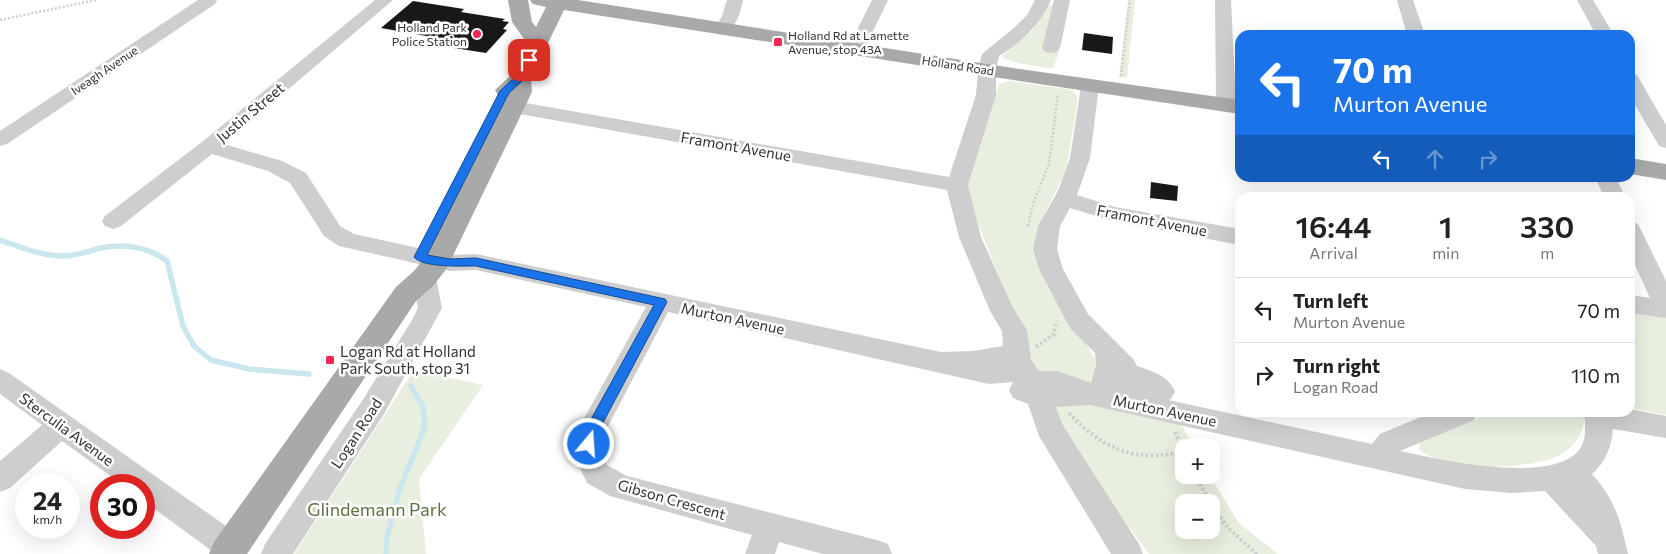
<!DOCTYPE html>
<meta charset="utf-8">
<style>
body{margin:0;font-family:Commissioner,sans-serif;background:#f2f2f2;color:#222;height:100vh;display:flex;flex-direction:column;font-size:19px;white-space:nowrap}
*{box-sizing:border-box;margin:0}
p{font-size:16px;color:#767676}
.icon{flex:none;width:28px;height:28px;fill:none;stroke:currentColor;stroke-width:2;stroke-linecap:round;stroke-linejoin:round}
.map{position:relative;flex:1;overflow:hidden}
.sheet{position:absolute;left:1235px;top:192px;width:400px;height:225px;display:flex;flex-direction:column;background:#fff;border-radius:15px;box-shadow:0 5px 20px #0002}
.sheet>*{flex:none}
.top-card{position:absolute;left:1235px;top:30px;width:400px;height:152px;border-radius:15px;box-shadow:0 5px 20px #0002;background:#1a73e8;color:#fff;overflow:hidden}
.fabs{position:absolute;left:1175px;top:439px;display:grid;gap:10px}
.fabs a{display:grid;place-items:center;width:45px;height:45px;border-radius:10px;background:#fff;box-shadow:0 5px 20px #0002;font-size:25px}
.speed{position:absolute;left:15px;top:474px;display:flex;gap:10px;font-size:25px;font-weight:700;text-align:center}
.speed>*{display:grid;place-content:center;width:65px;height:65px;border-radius:50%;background:#fff;box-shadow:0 5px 20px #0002;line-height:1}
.speed small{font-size:12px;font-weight:400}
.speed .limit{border:8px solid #d22;background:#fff;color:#111}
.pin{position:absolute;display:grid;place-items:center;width:42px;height:42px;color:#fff;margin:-21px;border-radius:10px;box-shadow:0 2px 8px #0006}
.me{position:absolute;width:55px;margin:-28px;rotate:18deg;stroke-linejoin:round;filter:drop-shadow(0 0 4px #0008)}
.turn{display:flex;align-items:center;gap:18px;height:105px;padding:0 15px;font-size:22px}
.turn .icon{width:65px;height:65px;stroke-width:2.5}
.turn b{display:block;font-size:35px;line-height:42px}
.lanes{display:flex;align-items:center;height:48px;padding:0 15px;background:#0003;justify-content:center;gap:25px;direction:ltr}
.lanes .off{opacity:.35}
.eta{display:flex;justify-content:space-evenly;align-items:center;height:85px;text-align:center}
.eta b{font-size:30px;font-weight:600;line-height:35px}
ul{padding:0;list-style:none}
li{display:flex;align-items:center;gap:15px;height:65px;padding:0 15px;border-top:1px solid #e0e0e0}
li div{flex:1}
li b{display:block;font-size:19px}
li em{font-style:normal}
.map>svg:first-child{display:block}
</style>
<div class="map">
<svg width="1666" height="554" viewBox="0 0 1666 554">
<rect width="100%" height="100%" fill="#fff"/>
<!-- green -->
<g fill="#e9efde" fill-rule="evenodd">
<path d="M1128 0H1135L1127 78 1119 77Z"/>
<path d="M1049 5H1053L1045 49 1059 51 1053 69 1018 63 1001 57 1032 31Z"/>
<path d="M1008 81 1073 90 1078 99 1066 170 1038 228 1035 243 1095 360 1097 372 1091 379 1095 406 1181 424 1194 447 1184 448V475H1209L1239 523 1278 554H1149L1058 430 1018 323 967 197 968 176 976 159 999 84ZM1184 502H1211V530H1184Z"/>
<path d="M1630 313 1666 316V415L1630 408Z"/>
<path d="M414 370 483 385 419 479 426 554H294Z"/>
<path d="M1492 413H1584C1586 430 1574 449 1558 456 1528 470 1447 472 1420 450L1419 444 1425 439Z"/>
</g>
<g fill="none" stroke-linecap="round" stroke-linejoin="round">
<!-- stream -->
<g stroke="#cae6ef" stroke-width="5.5">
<path d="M0 240C21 247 41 256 63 256 75 256 86 252 97 249 120 243 148 246 167 261L183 326 194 346 211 360 249 369 309 374"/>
<path d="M386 554 387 537 399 491 425 427 423 407 411 386"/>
</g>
</g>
<!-- building -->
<g fill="#181818">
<path d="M413 1 464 9 461 12 505 19 502 21 509 22 503 29 507 30 486 53 454 48 460 42 381 28Z"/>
<path d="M1084 33 1113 37 1112 54 1082 50Z"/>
<path d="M1151 182 1178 186 1177 201 1150 198Z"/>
</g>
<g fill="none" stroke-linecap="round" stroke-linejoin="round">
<!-- path-far1 -->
<g stroke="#cecece" stroke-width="2.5" stroke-dasharray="2 2" stroke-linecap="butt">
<path d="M0 20 96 0"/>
<path d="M1121 76 1130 0"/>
<path d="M1028 226 1033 204 1049 164 1058 94"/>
</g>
<!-- path -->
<g stroke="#cecece" stroke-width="4" stroke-dasharray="2.5 2.5" stroke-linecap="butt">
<path d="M1036 347 1054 334 1056 321"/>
<path d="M1069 413C1100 447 1137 465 1182 451"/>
<path d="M1175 432 1184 453"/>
<path d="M1195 475 1210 502"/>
<path d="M1211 505 1228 528 1257 554"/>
</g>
<!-- minor -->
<g fill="#cecece" fill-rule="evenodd">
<path d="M198 0H217L215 4 7 144 0 146V131Z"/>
<path d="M375 0H393L224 144 282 161 306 173 340 226 354 234 450 255 476 254 941 352 973 351 1003 346 1002 331 990 311 959 237 947 190 514 113 507 111 504 107 507 103 514 101 949 177 976 95 978 70 982 54 1015 27 1027 15 1035 0H1051C1040 25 1022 42 999 56L996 70V95L968 185 981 237 1013 308 1027 330 1031 359 1039 371H1058L1091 383 1096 365 1095 353 1070 328 1039 269 1033 249 1038 226 1058 191 1070 158 1081 86 1083 82 1090 80 1097 82 1099 86 1090 158 1077 195 1115 207 1240 229V245L1113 221 1070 208 1060 226 1057 249 1063 269 1088 314 1134 360 1137 366C1153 371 1168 376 1175 391L1171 399 1168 400 1372 444 1380 434 1433 412H1477L1474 420 1400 451C1438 459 1558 487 1581 447 1587 437 1585 423 1584 412H1630V409L1666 416V438L1613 429C1612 446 1605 463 1592 474 1616 501 1620 520 1628 554H1598L1596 546 1545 491 1512 493 1465 489 1090 405 1056 407 1062 424 1139 544 1143 554H1111L1039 436 1028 404 1013 398 1009 390 1013 382 989 384 668 312 605 432 602 456 607 465 627 476 877 540 888 544 892 554H823L779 542 775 554H745L752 535 610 496 587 483 574 456 577 431 646 307 476 270 450 271 339 246 324 236 290 183 268 171 212 154 121 226 113 229 105 226 102 221 105 216 202 142Z"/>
<path d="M727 0H743C741 12 737 21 730 32L724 33 718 32 715 28 722 16Z"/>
<path d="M872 0H888L863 52 857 53 851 52 848 48Z"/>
<path d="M1054 0H1070L1060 48 1057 52 1051 53 1045 52 1042 48Z"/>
<path d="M1215 0H1231L1236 105 1233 109 1226 111 1219 109 1216 105Z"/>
<path d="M1397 0H1413L1425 35H1407Z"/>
<path d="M1577 0H1593L1614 35H1596Z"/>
<path d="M1630 73 1637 75 1666 125V148L1659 146 1630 96Z"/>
<path d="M1596 178H1616L1626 198H1604Z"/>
<path d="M1630 221 1638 224 1666 281V318L1630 313V295L1650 298 1630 254Z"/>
<path d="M424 269 432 272 436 278 442 308 384 414 293 554H261L265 544 364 398 412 320 418 308 412 278 416 272Z"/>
<path d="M0 369 9 373 243 538 247 548 245 554H216L144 501V485H123L62 441 10 488 0 492V461L42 425 0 394Z"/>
</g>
<!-- major -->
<g fill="#a9a9a9" fill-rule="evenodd">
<path d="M508 0H528L532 22 536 27 546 7 533 4 530 0H578L1013 68 1240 100V114L1013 80 564 10 531 78 532 92 447 268 434 285 416 301 247 554H209L214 542 396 287 414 271 426 256 508 96 498 95 495 90 511 75 527 43 512 22Z"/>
<path d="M1630 158 1666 164V180L1630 174Z"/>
</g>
</g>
<!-- route -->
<path fill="#1a73e8" stroke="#114b97" d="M529 58 533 60 523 80 509 93 427 255 450 259 476 258 665 299 667 302 598 432 594 448 589 450 585 448 583 444 584 432 654 305 476 266C462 266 423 268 414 257L500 91 516 76 524 60Z"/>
<!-- markers -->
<g fill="#f32852" stroke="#fff" stroke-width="2">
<circle cx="477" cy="34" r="5"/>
<rect x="773" y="37" width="10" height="10" rx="2.5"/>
<rect x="325" y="355" width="10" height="10" rx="2.5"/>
</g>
<g text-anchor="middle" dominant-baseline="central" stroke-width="5" stroke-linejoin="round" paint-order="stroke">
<!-- far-poi labels -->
<g font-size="12" fill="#313131" stroke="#fff" text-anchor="end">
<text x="467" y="27">Holland Park<tspan x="467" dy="14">Police Station</tspan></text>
<text x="788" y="35" text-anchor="start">Holland Rd at Lamette<tspan x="788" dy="14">Avenue, stop 43A</tspan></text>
</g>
<!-- far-street labels -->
<g font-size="12" fill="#313131" stroke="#fff">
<text transform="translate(958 65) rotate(9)">Holland Road</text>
<text transform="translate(104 70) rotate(-34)">Iveagh Avenue</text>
</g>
<!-- street labels -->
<g font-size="15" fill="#313131" stroke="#fff">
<text transform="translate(250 112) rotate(-40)">Justin Street</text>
<text transform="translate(736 146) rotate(10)">Framont Avenue</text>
<text transform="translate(1152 220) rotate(11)">Framont Avenue</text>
<text transform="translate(733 318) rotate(12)">Murton Avenue</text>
<text transform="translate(1165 410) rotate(12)">Murton Avenue</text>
<text transform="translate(67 429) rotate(36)">Sterculia Avenue</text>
<text transform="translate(356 433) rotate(-57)">Logan Road</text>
<text transform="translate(672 499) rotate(16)">Gibson Crescent</text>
</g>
<!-- poi labels -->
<g font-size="15" fill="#313131" stroke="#fff" text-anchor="start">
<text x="340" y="351">Logan Rd at Holland<tspan x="340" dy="17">Park South, stop 31</tspan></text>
</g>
<!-- near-park labels -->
<g font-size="18" fill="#5b713a" stroke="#fff">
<text x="377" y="509">Glindemann Park</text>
</g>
</g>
</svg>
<div class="fabs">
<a>+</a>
<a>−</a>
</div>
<div class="speed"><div>24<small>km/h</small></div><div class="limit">30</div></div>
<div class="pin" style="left:529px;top:60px;background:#d93025"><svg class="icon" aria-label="arrive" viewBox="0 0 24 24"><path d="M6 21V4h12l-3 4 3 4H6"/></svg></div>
<svg class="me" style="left:589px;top:444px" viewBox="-20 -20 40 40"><circle r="17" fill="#1a73e8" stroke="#fff" stroke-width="3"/><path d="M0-11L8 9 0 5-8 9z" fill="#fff"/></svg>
<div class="top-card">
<div class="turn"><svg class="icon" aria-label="left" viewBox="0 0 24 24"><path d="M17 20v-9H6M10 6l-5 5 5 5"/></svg><div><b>70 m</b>Murton Avenue</div></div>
<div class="lanes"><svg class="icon" aria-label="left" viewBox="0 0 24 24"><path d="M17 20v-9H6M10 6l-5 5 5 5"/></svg><svg class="icon off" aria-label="ahead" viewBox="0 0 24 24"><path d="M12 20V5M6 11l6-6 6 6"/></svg><svg class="icon off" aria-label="right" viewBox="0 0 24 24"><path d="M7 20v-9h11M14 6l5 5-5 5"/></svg></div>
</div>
<section class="sheet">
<div class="eta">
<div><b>16:44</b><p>Arrival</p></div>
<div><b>1</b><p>min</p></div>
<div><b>330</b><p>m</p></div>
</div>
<ul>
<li><svg class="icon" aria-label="left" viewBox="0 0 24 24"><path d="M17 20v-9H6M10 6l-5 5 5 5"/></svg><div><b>Turn left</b><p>Murton Avenue</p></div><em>70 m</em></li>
<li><svg class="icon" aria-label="right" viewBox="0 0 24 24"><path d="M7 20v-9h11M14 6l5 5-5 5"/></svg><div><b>Turn right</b><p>Logan Road</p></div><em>110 m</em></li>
</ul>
</section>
</div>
